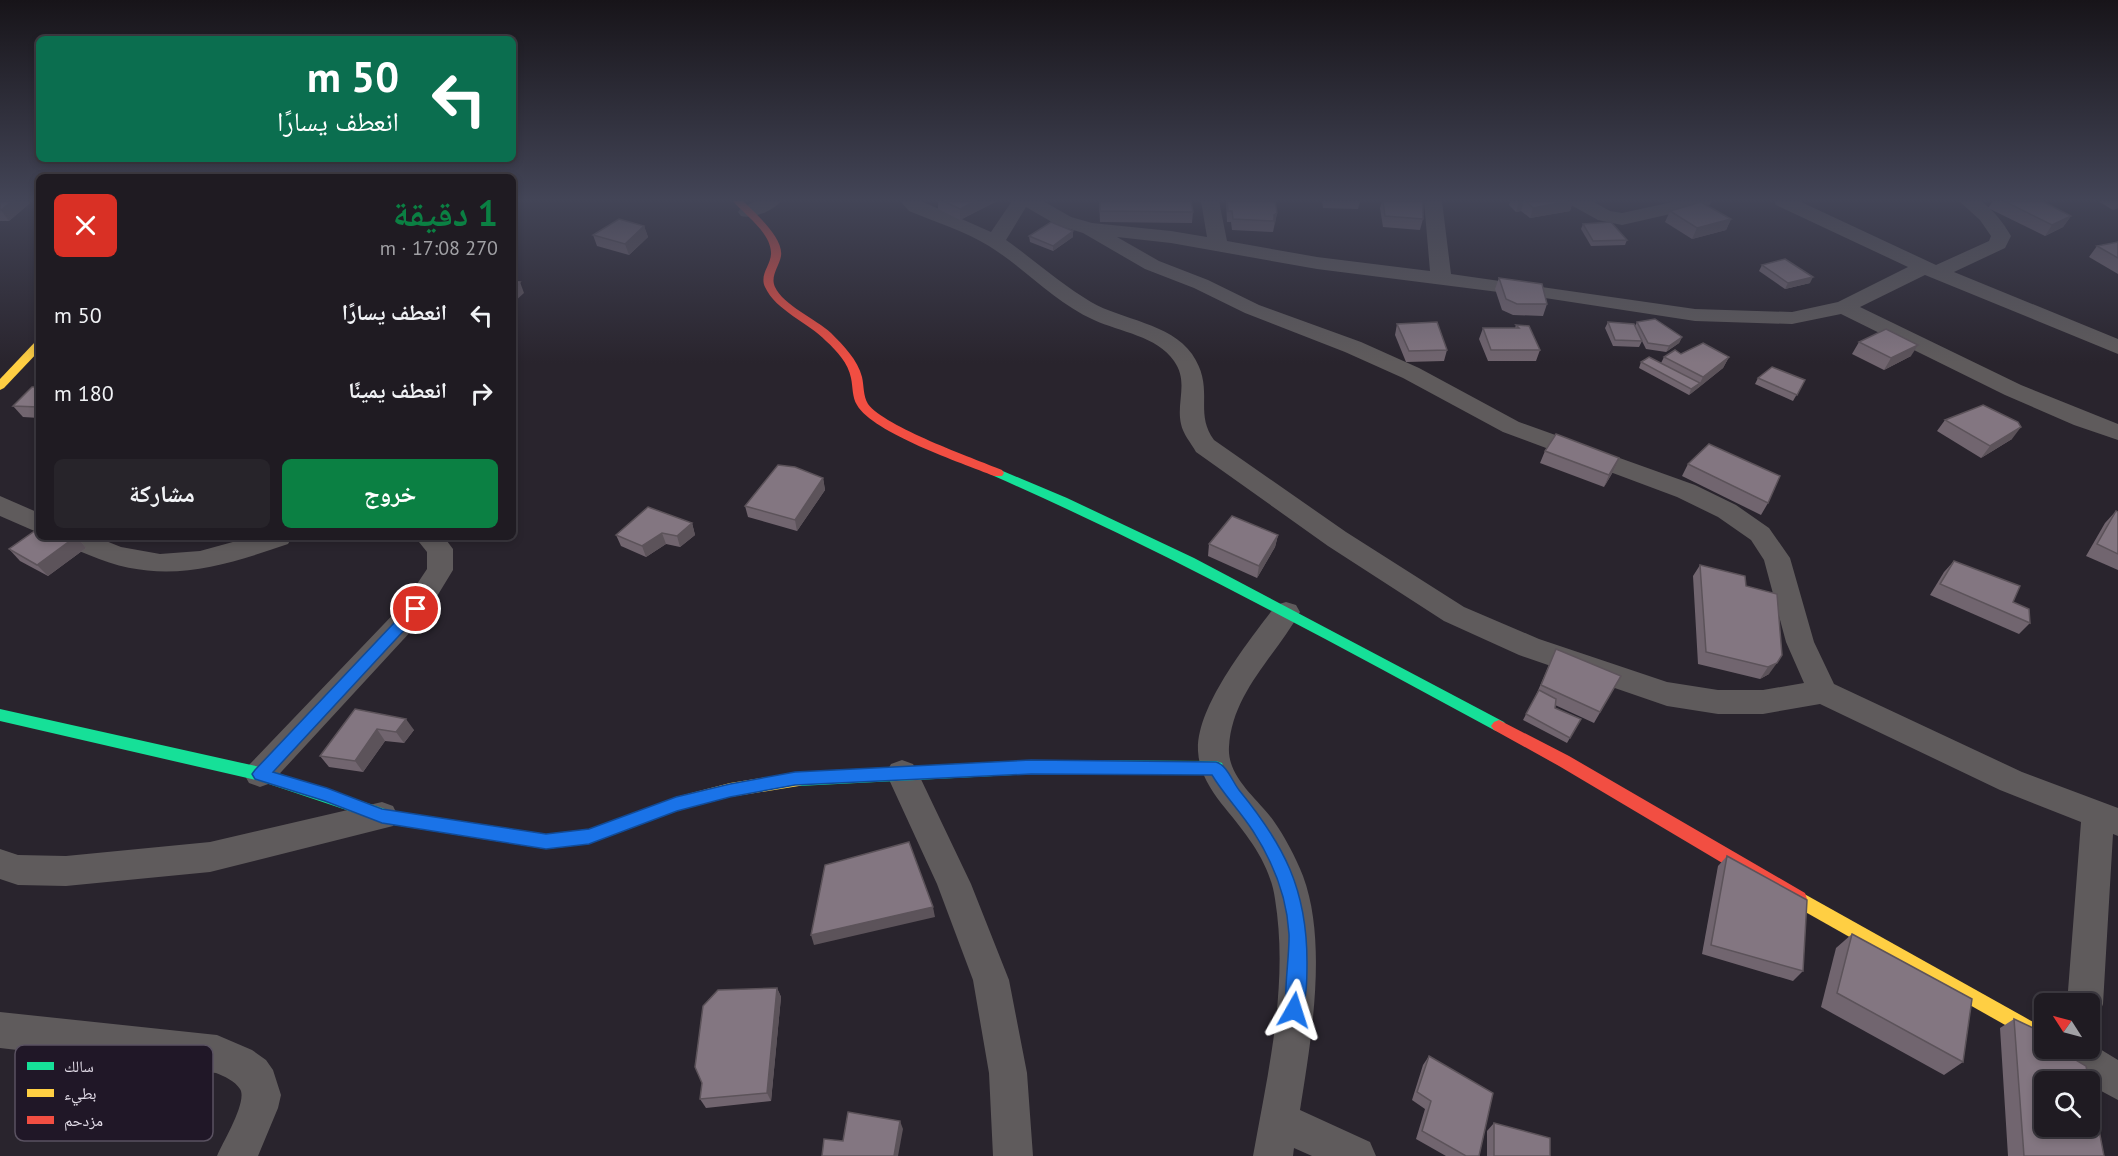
<!DOCTYPE html>
<html lang="ar">
<meta charset="utf-8">
<style>
body{margin:0;font-family:"PT Sans","Noto Naskh Arabic",sans-serif;background:#27242a;color:#f1f3f6;direction:rtl;height:100vh;display:flex;flex-direction:column;font-size:22px;white-space:nowrap}
*{box-sizing:border-box;margin:0}
p{font-size:20px;color:#a1a1a5}
.icon{flex:none;width:33px;height:33px;fill:none;stroke:currentColor;stroke-width:2;stroke-linecap:round;stroke-linejoin:round}
.map{position:relative;flex:1;overflow:hidden;direction:ltr}
.drawer{position:absolute;left:36px;top:174px;width:480px;height:366px;display:flex;flex-direction:column;background:#1f1b22;border-radius:9px;box-shadow:0 3px 9px #0003,0 0 0 2px #3c3940;direction:rtl}
.drawer>*{flex:none}
.top-card{position:absolute;left:36px;top:36px;width:480px;height:126px;border-radius:9px;box-shadow:0 3px 9px #0003,0 0 0 2px #3c3940;direction:rtl;background:#0b6e4f;color:#fff;overflow:hidden}
.needle{width:39px;rotate:306deg}
.buttons{position:absolute;left:2034px;top:993px;display:grid;gap:12px}
.buttons a{display:grid;place-items:center;width:66px;height:66px;border-radius:9px;background:#1f1b22;box-shadow:0 3px 9px #0003,0 0 0 2px #3c3940;font-size:30px}
.pin{position:absolute;display:grid;place-items:center;width:51px;height:51px;color:#fff;margin:-26px;border:3px solid #fff;border-radius:50%;box-shadow:0 2px 6px #0007}
.me{position:absolute;width:66px;margin:-33px;rotate:6deg;stroke-linejoin:round;filter:drop-shadow(0 0 4px #0008)}
.turn{display:flex;align-items:center;gap:21px;height:126px;padding:0 18px;font-size:27px}
.turn .icon{width:78px;height:78px;stroke-width:2.5}
.turn b{display:block;font-size:42px;line-height:51px}
.round{display:grid;place-items:center;flex:none;width:63px;height:63px;border-radius:9px;background:#27242a}
.head{display:flex;align-items:center;justify-content:space-between;height:102px;padding:0 18px}
h1{font-size:36px;font-weight:700;line-height:45px;color:#0b8043}
.action{display:flex;gap:12px;margin-top:auto;padding:12px 18px}
.action a{flex:1;height:69px;border-radius:9px;background:#0b8043;color:#fff;font-size:24px;font-weight:700;line-height:69px;text-align:center}
.action a+a{background:#27242a;color:#f1f3f6}
ul{padding:0;list-style:none}
li{display:flex;align-items:center;gap:18px;height:78px;padding:0 18px}
li div{flex:1}
li b{display:block;font-size:22px}
li em{font-style:normal}
.map>svg:first-child{display:block}
</style>
<div class="map">
<svg width="2118" height="1156" viewBox="0 0 2118 1156">
<rect width="100%" height="100%" fill="#29242d"/>
<g fill="none" stroke-linecap="round" stroke-linejoin="round">
<!-- street -->
<g fill="#5f5b5c" fill-rule="evenodd">
<path d="M756 201H781C773 211 753 219 741 216L738 212 741 208Z"/>
<path d="M900 201H921L991 232 1012 201H1043L1071 217 1092 223 1171 231 1207 237 1201 201H1219L1227 241 1317 257 1430 271 1424 201H1442L1451 274 1695 309 1792 312 1838 302 1908 267 1776 205 1774 201H1799L1936 265 1989 241 1991 236 1980 220 1959 201H1981C1994 211 2003 222 2011 236L2005 248 1954 272 2118 339V354L1925 275 1860 307 2021 385 2118 424V440L2074 425 2005 395 1841 314 1792 324 1695 321 1545 298 1317 269 1171 243 1117 237 1159 261 1208 280 1259 305 1361 342 1419 368 1519 422 1695 485 1736 505 1769 528 1790 558 1814 642 1834 684 2022 772 2118 808V836L2113 834 2103 1004 2098 1017 2090 1020V1004H2067L2081 822 2000 790 1820 704 1763 714H1718L1667 706 1519 655 1444 621 1328 546 1196 452C1191 443 1183 434 1181 424 1176 402 1189 382 1174 361 1157 336 1120 332 1094 320 1054 302 1026 269 989 246 965 231 935 222 909 211ZM1026 207 1057 225 1083 233 1145 269 1194 288 1245 313 1345 352 1403 378 1503 432 1677 497 1718 517 1751 540 1764 560 1786 642 1804 683 1763 690H1718L1667 682 1539 639 1464 607 1346 532 1214 440C1193 411 1216 389 1192 354 1170 323 1122 320 1091 302 1061 284 1034 260 1006 240Z"/>
<path d="M1569 201H1592L1610 211 1622 213 1677 201H1712L1710 205 1622 225 1598 220 1571 205Z"/>
<path d="M0 496 39 513V533L0 516Z"/>
<path d="M58 537H96L121 547 160 554 200 551 251 537H292L288 544C218 568 161 586 89 555 78 550 64 547 58 537Z"/>
<path d="M415 537H444L453 549V570L425 616 271 783 260 787 249 783 244 774 249 765 405 602 427 569V552Z"/>
<path d="M1286 602 1296 605 1300 612C1275 657 1232 693 1229 747 1227 777 1257 798 1273 820 1285 837 1295 856 1303 876 1328 943 1311 1041 1300 1110L1370 1142 1376 1156H1312L1294 1148 1293 1156H1253C1268 1072 1289 985 1275 899 1270 863 1247 835 1225 808 1212 792 1199 773 1198 751 1196 706 1250 640 1276 605Z"/>
<path d="M902 760 913 764 918 773 971 884 1009 980 1027 1073 1033 1156H993L989 1073 973 980 937 884 886 773 891 764Z"/>
<path d="M382 802 393 806 398 816 393 826 210 872 66 886 18 885 0 879V849L18 855 66 856 210 842Z"/>
<path d="M0 1012 217 1035 252 1050 266 1060 273 1070 281 1095 278 1108 258 1156H217C223 1142 248 1101 240 1089 235 1081 224 1076 216 1073L0 1048Z"/>
<path d="M2090 1043 2118 1060V1100L2090 1085V1082H2083L2049 1061 2043 1048 2044 1045V1048H2090Z"/>
</g>
<!-- fast -->
<g fill="#16e098" fill-rule="evenodd">
<path d="M998 469 1067 498 1194 558 1504 722 1507 726 1504 730 1499 732 1494 730C1329 641 1165 551 994 476L992 473 994 470Z"/>
<path d="M0 709 260 767 394 812 396 817 394 822 388 824 260 781 0 721Z"/>
<path d="M1031 760 1216 761 1222 763 1224 768 1222 773 1216 775 1031 774 799 786 793 784 791 779 793 774 799 772Z"/>
</g>
<!-- slow -->
<g fill="#ffcf43" fill-rule="evenodd">
<path d="M39 341V351L4 388 0 390V379L35 342Z"/>
<path d="M799 772 805 774 807 779 805 784 799 786 730 797 677 811 589 844 546 849 388 824 382 822 380 817 382 812 388 810 546 835 589 830 676 797 730 783Z"/>
<path d="M1799 891 2044 1028V1047L1793 905 1791 899 1793 893Z"/>
</g>
<!-- jam -->
<g fill="#f24e42" fill-rule="evenodd">
<path d="M733 201H743C755 213 784 238 781 256 779 267 770 276 775 287 783 305 816 319 831 333 843 345 858 360 862 377 864 385 863 396 868 404 885 427 973 458 1002 470L1004 473 1002 476H994C962 463 873 433 857 405 852 397 853 387 851 378 848 363 837 351 826 341 808 322 776 311 765 287 759 274 772 264 771 252 770 232 745 215 733 201Z"/>
<path d="M1499 720 1569 756 1805 893 1807 899 1805 905 1799 907 1793 905 1559 766 1494 730 1491 726 1494 722Z"/>
</g>
</g>
<!-- wall -->
<g fill="#71656f">
<path d="M0 201 30 203 9 221H0Z"/>
<path d="M938 201H997L960 220 938 209Z"/>
<path d="M1099 201H1191L1193 212 1192 223 1100 222Z"/>
<path d="M1226 201H1275L1277 213 1273 232 1232 230 1231 222H1227Z"/>
<path d="M1322 201H1360L1358 209 1323 208Z"/>
<path d="M1382 201H1423V219L1420 230 1383 227 1380 208Z"/>
<path d="M1510 201H1573L1570 211 1530 218 1521 211 1516 212 1509 205Z"/>
<path d="M1993 201H2042L2071 216 2063 227 2045 236 1988 208Z"/>
<path d="M2098 201H2118V208L2113 210Z"/>
<path d="M1670 211 1731 219 1726 230 1692 239 1665 222Z"/>
<path d="M1583 224 1627 240 1625 245 1591 246 1581 229Z"/>
<path d="M644 226 648 237 629 255 597 246 593 235Z"/>
<path d="M1073 231V237L1053 251 1030 242 1029 236Z"/>
<path d="M2118 242V274L2089 257 2097 246Z"/>
<path d="M1762 265 1810 283 1785 289 1759 271Z"/>
<path d="M1499 278 1547 304 1543 316 1513 315 1502 310 1495 289Z"/>
<path d="M1608 322 1635 326 1637 322 1682 337 1679 343 1666 352 1646 349 1642 341 1639 347 1613 346 1605 328Z"/>
<path d="M1397 324 1447 350 1444 361 1406 362 1395 335Z"/>
<path d="M1516 325 1540 350 1536 361H1488L1479 339 1483 328H1515Z"/>
<path d="M1859 342 1911 356 1884 370 1852 354Z"/>
<path d="M1681 354 1729 357 1723 368 1689 395 1639 368 1641 362 1661 363 1664 357Z"/>
<path d="M1758 378 1805 380 1793 401 1755 384Z"/>
<path d="M39 387V418L23 417 13 406Z"/>
<path d="M1945 420 2012 439 1981 458 1937 431Z"/>
<path d="M1545 451 1619 458 1614 470 1604 487 1540 463Z"/>
<path d="M1688 464 1768 503 1761 515 1682 476Z"/>
<path d="M823 478 825 490 797 531 748 517 745 506Z"/>
<path d="M2116 511 2118 512V570L2086 556 2105 523Z"/>
<path d="M692 523 695 535 680 547 666 544 646 557 621 546 616 535Z"/>
<path d="M1278 535 1275 547 1257 578 1208 556 1209 544Z"/>
<path d="M39 537H77L86 548 48 576 20 561 9 549Z"/>
<path d="M1954 561 2013 602 2030 623 2019 634 1930 595 1944 572Z"/>
<path d="M1700 565 1746 586 1777 594 1769 674 1760 679 1698 664 1693 576Z"/>
<path d="M1556 649 1621 676 1594 723 1555 705V708L1581 719 1567 743 1523 720 1536 695Z"/>
<path d="M355 709 414 730 404 743 385 741 363 772 329 767 320 756Z"/>
<path d="M1727 856 1803 971 1793 981 1702 954 1718 866Z"/>
<path d="M1852 934 1963 1062 1944 1075 1821 1007 1836 948Z"/>
<path d="M777 988 781 997 771 1101 706 1108 700 1099Z"/>
<path d="M2014 1019 2104 1156H2008L2000 1028Z"/>
<path d="M1429 1056 1479 1156H1446L1416 1139 1425 1109 1412 1100 1423 1065Z"/>
<path d="M1494 1123 1550 1156H1487V1131Z"/>
</g>
<!-- shaded-wall -->
<g fill="#5c535a">
<path d="M12 201H29L30 203 9 221 1 210Z"/>
<path d="M976 201H997L960 220V209Z"/>
<path d="M1519 201H1524L1521 211 1516 212Z"/>
<path d="M1568 201H1573L1570 211 1530 218 1533 208Z"/>
<path d="M2118 203V208L2113 210Z"/>
<path d="M1277 213 1275 224 1274 225V215Z"/>
<path d="M2071 216 2063 227 2045 236 2052 225Z"/>
<path d="M1731 219 1726 230 1692 239 1697 228Z"/>
<path d="M644 226 648 237 629 255 625 244Z"/>
<path d="M1073 231V237L1053 251V246Z"/>
<path d="M1813 277 1810 283 1785 289 1788 283Z"/>
<path d="M520 282 524 293 513 303V288Z"/>
<path d="M1682 337 1679 343 1666 352 1669 346Z"/>
<path d="M1918 345 1911 356 1884 370 1891 358Z"/>
<path d="M1729 357 1723 368 1697 389 1703 377Z"/>
<path d="M1700 383 1697 389 1689 395 1691 389Z"/>
<path d="M2021 427 2012 439 1981 458 1990 446Z"/>
<path d="M1619 458 1614 470 1604 487 1609 475Z"/>
<path d="M823 478 825 490 797 531 795 520Z"/>
<path d="M692 523 695 535 680 547 677 536Z"/>
<path d="M662 533 666 544 646 557 642 546Z"/>
<path d="M1278 535 1275 547 1257 578 1259 566Z"/>
<path d="M75 537H77L86 548 48 576 37 565Z"/>
<path d="M1777 663 1769 674 1760 679 1768 667Z"/>
<path d="M406 719 414 730 404 743 396 732Z"/>
<path d="M377 729 385 741 363 772 355 761Z"/>
<path d="M933 907 935 917 814 945 811 935Z"/>
<path d="M777 988 781 997 771 1101 767 1093Z"/>
<path d="M900 1121 903 1129 898 1156H894Z"/>
</g>
<!-- building -->
<g fill="#837681" stroke="#5c535a" stroke-width="1.5">
<path d="M0 201H12L1 210H0Z"/>
<path d="M943 201H976L960 209Z"/>
<path d="M1100 201H1191L1193 212 1100 211Z"/>
<path d="M1227 201H1275L1277 213 1274 215V221L1233 219 1232 211H1228Z"/>
<path d="M1383 201H1423V219L1385 216Z"/>
<path d="M1526 201H1568L1533 208Z"/>
<path d="M2004 201H2042L2071 216 2052 225Z"/>
<path d="M1701 202 1731 219 1697 228 1670 211Z"/>
<path d="M619 219 644 226 625 244 593 235Z"/>
<path d="M1051 222 1073 231 1053 246 1029 236Z"/>
<path d="M1611 222 1627 240 1593 241 1583 224Z"/>
<path d="M2118 242V258L2097 246Z"/>
<path d="M1785 259 1813 277 1788 283 1762 265Z"/>
<path d="M1499 278 1542 284 1547 304H1517L1506 299Z"/>
<path d="M513 281 520 282 513 288Z"/>
<path d="M1655 319 1682 337 1669 346 1648 343 1637 322Z"/>
<path d="M1437 322 1447 350 1409 351 1397 324Z"/>
<path d="M1608 322 1634 324 1642 341 1615 340Z"/>
<path d="M1516 325 1529 326 1540 350H1491L1483 328H1519Z"/>
<path d="M1886 329 1918 345 1891 358 1859 342Z"/>
<path d="M1703 343 1729 357 1703 377 1664 357 1675 350 1681 354Z"/>
<path d="M1649 357 1700 383 1691 389 1641 362Z"/>
<path d="M1772 367 1805 380 1797 395 1758 378Z"/>
<path d="M32 387H39V407L13 406Z"/>
<path d="M1983 405 2018 422 2021 427 1990 446 1945 420Z"/>
<path d="M1556 434 1619 458 1609 475 1545 451Z"/>
<path d="M1709 444 1780 476 1768 503 1688 464Z"/>
<path d="M778 465 795 467 823 478 795 520 745 506Z"/>
<path d="M648 507 692 523 677 536 662 533 642 546 616 535Z"/>
<path d="M2116 511 2118 512V554L2097 544Z"/>
<path d="M1232 516 1278 535 1259 566 1209 544Z"/>
<path d="M39 528V537H75L37 565 9 549Z"/>
<path d="M1954 561 2020 586 2013 602 2029 609 2030 623 1940 584Z"/>
<path d="M1700 565 1745 576 1746 586 1777 594 1782 655 1777 663 1768 667 1706 652Z"/>
<path d="M1556 649 1621 676 1600 712 1541 685Z"/>
<path d="M1539 690 1556 699 1555 708 1581 719 1570 738 1526 714Z"/>
<path d="M355 709 406 719 396 732 377 729 355 761 320 756Z"/>
<path d="M909 842 933 907 811 935 825 865Z"/>
<path d="M1727 856 1807 900 1803 971 1711 945Z"/>
<path d="M1852 934 1972 999 1963 1062 1837 993Z"/>
<path d="M777 988 767 1093 700 1099 702 1083 695 1067 703 1006 718 990Z"/>
<path d="M2014 1019 2044 1033V1048H2066L2069 1056 2086 1066 2089 1082H2044V1126H2090V1083L2104 1156H2024Z"/>
<path d="M1429 1056 1493 1093 1479 1156H1466L1422 1131 1431 1101 1417 1092Z"/>
<path d="M848 1112 900 1121 894 1156H822L824 1139 843 1141Z"/>
<path d="M1494 1123 1550 1138V1156H1494Z"/>
</g>
<!-- sky -->
<linearGradient id="sky" x2="0" y2="1"><stop stop-color="#171419"/><stop offset="0.55" stop-color="#434557"/><stop offset="1" stop-color="#434557" stop-opacity="0"/></linearGradient>
<rect width="2118" height="363" fill="url(#sky)"/>
<!-- route -->
<path fill="#1a73e8" stroke="#114b97" stroke-width="1.5" d="M416 604 420 605 422 609 420 613 273 772 327 788 382 809 546 834 589 829 676 797 730 784 795 772 1031 760 1216 762C1227 765 1232 781 1239 790 1284 845 1307 889 1307 962 1307 979 1307 1000 1300 1017L1294 1019 1287 1017C1282 1004 1290 953 1289 934 1287 897 1273 862 1253 831 1240 811 1224 795 1212 775L1031 774 795 785 730 797 677 811 589 844 546 849 382 823 325 801 255 779 252 774 255 770 411 605Z"/>
<!-- legend -->
<rect x="15" y="1045" width="198" height="96" rx="9" fill="#201727" stroke="#5a5261" stroke-width="1.5"/>
<rect x="27" y="1062" width="27" height="8" fill="#16e098"/>
<rect x="27" y="1089" width="27" height="8" fill="#ffcf43"/>
<rect x="27" y="1116" width="27" height="8" fill="#f24e42"/>
<g font-size="16" fill="#e3dde9">
<text x="64" y="1072">سالك</text>
<text x="64" y="1099">بطيء</text>
<text x="64" y="1126">مزدحم</text>
</g>
</svg>
<div class="buttons">
<a><svg class="needle" viewBox="-14 -14 28 28"><path d="M0-13l5 13h-10z" fill="#e53935"/><path d="M0 13l5-13h-10z" fill="#a1a1a5"/></svg></a>
<a><svg class="icon" aria-label="search" viewBox="0 0 24 24"><circle cx="10" cy="10" r="6"/><path d="M15 15l6 6"/></svg></a>
</div>
<div class="pin" style="left:416px;top:609px;background:#d93025"><svg class="icon" aria-label="arrive" viewBox="0 0 24 24"><path d="M6 21V4h12l-3 4 3 4H6"/></svg></div>
<svg class="me" style="left:1294px;top:1010px" viewBox="-20 -20 40 40"><path d="M0-17L14 15 0 8-14 15z" fill="#1a73e8" stroke="#fff" stroke-width="4"/></svg>
<div class="top-card">
<div class="turn"><svg class="icon" aria-label="left" viewBox="0 0 24 24"><path d="M17 20v-9H6M10 6l-5 5 5 5"/></svg><div><b>50 m</b>انعطف يسارًا</div></div>
</div>
<section class="drawer">
<div class="head"><div><h1>1 دقيقة</h1><p>270 m · 17:08</p></div><a class="round" style="background:#d93025;color:#fff"><svg class="icon" aria-label="close" viewBox="0 0 24 24"><path d="M6 6l12 12M18 6L6 18"/></svg></a></div>
<ul>
<li><svg class="icon" aria-label="left" viewBox="0 0 24 24"><path d="M17 20v-9H6M10 6l-5 5 5 5"/></svg><div><b>انعطف يسارًا</b></div><em>50 m</em></li>
<li><svg class="icon" aria-label="right" viewBox="0 0 24 24"><path d="M7 20v-9h11M14 6l5 5-5 5"/></svg><div><b>انعطف يمينًا</b></div><em>180 m</em></li>
</ul>
<div class="action"><a>خروج</a><a>مشاركة</a></div>
</section>
</div>
